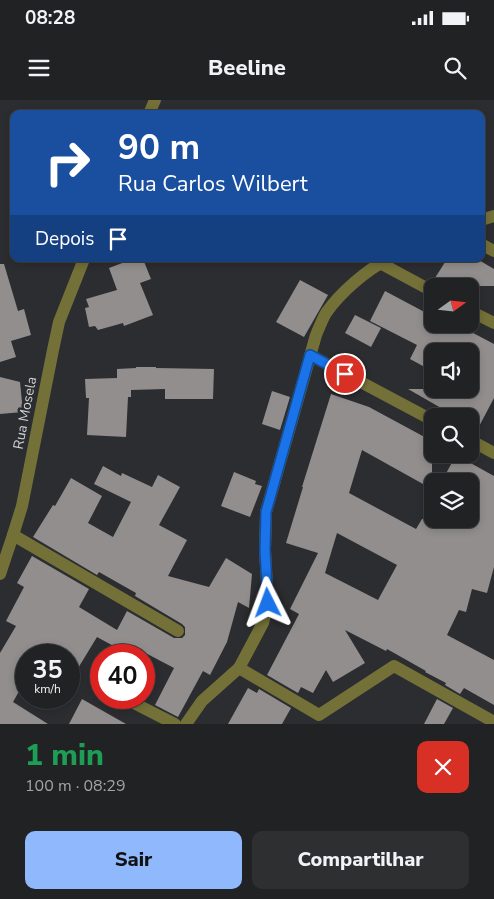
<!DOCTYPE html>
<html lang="pt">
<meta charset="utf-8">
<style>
body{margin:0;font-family:"Nunito Sans",sans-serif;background:#2d2f31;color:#f1f3f6;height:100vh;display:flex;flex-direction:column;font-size:19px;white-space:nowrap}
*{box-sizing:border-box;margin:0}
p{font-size:16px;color:#a2a4a6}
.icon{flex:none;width:28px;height:28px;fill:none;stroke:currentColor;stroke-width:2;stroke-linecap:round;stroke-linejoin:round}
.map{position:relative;height:624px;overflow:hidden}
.drawer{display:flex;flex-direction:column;background:#202224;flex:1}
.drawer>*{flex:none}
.banner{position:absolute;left:10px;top:10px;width:475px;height:152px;border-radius:10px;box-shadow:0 2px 8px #0003,0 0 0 1px #3d3f41;background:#1a4fa0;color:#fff;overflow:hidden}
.needle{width:32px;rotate:75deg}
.tools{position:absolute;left:424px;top:178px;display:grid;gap:10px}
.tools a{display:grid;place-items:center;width:55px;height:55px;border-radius:10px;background:#202224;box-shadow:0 2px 8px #0003,0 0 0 1px #3d3f41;font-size:25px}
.speed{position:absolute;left:15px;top:544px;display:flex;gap:10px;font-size:25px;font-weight:700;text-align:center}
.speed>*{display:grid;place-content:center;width:65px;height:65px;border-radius:50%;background:#202224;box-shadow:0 2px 8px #0003,0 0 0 1px #3d3f41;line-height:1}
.speed small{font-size:12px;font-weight:400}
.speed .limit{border:8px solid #d22;background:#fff;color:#111}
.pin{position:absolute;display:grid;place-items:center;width:42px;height:42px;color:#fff;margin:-21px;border:2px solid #fff;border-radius:50%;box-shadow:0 1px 5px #0007}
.me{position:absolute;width:55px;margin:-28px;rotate:357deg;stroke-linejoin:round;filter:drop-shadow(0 0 4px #0008)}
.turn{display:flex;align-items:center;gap:18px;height:105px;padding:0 25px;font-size:22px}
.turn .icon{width:65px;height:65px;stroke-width:2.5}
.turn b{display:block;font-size:35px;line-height:42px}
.then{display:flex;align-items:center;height:48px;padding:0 25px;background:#0003;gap:10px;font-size:19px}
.round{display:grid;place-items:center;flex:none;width:52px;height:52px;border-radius:10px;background:#2d2f31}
.headline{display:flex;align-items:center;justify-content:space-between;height:85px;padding:0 25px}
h1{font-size:30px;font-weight:800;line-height:38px;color:#1e9e55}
.cta{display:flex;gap:10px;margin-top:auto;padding:10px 25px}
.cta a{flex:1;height:58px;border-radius:10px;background:#90b8fd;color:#111;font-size:20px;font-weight:800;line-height:58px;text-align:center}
.cta a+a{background:#2d2f31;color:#f1f3f6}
.status{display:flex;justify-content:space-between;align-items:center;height:35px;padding:0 25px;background:#202224;direction:ltr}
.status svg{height:14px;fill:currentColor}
header{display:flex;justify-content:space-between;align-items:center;height:65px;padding:0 25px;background:#202224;font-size:22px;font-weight:800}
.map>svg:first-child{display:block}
</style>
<div class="status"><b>08:28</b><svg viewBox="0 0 49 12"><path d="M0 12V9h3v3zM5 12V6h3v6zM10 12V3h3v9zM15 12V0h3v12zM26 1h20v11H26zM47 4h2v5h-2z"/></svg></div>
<header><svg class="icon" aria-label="menu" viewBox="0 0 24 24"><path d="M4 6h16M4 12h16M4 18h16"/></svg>Beeline<svg class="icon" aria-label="search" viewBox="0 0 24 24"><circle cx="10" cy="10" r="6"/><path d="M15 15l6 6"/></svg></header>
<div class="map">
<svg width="494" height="624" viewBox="0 0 494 624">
<rect width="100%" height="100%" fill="#2b2d30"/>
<!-- building -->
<g fill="#928e8e" fill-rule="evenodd">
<path d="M133 159H143L151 179 140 183 153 215 124 226 123 223 98 230 95 226 89 227 85 208 89 207 86 199 117 190 109 168Z"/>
<path d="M447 159H477L494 169V186H449L435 178Z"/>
<path d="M0 164H4L18 211 24 209 31 235 11 241 16 257 0 262Z"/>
<path d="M300 180 328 195 304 237 276 222Z"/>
<path d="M385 191 432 216V224H456L494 244V298L475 334 470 332V316H455L408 289H470V251H432V271L410 259 417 245 370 221Z"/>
<path d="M355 215 381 228 371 247 345 233Z"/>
<path d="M136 267H156V268L214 269 213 299H165V289L131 290V297H128L126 337 87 335 89 298H86L85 279 117 278V269L136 268Z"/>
<path d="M0 277 20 282 23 312 0 314Z"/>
<path d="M272 291 290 297 280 330 262 324Z"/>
<path d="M331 294 369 307 432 341V389L362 350 349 393 416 429 422 419H470V381H442L456 355 494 376V467L487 493 472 489 466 512 459 510 447 535 494 560V605L464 588 460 594 445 585 446 583 425 572 426 571 387 549 386 551 345 530 365 563 333 582 326 570 313 593 301 587 298 593 267 575 299 514 290 509 318 453 286 443 303 387H302ZM337 433 397 465 378 500 325 473Z"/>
<path d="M103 366 121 376 122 373 152 387 158 375 180 387 159 425 187 440 168 476 209 487 226 458 252 474 249 508 238 502 227 542 210 575 203 571 178 617 155 605 174 568 134 547 130 555 97 537 69 583V555H26V579L13 602 48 624H0V553L16 526 6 521 24 487 17 483 32 456 89 489 79 507 117 530 127 511 174 538H182L185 535V527L182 524 135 496 136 493 99 472 97 475 33 437 53 405 55 406 71 378 102 396 88 423 113 437 131 402 94 384Z"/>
<path d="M234 372 256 381 255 384 262 386 250 417 221 406Z"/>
<path d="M248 588 257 593 259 589 291 608 282 624H228Z"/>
<path d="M82 599 126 624H69Z"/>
<path d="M437 599 453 608 444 624H424Z"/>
</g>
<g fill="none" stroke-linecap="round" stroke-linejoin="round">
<!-- minor -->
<g stroke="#737038" stroke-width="12">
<path d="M149 14 155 0"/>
<path d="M481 120 494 116"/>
<path d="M481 144 494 151"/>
<path d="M380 163 432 191"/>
<path d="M470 211 494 223"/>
<path d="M310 255 432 320"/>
<path d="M470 340 494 353"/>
<path d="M13 435 178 531"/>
<path d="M0 474 13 435 22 406 53 250 59 222 84 159"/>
<path d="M239 568 319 615 394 566 494 622"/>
<path d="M124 598 175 624"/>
<path d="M186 624 202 601 239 568 263 523 268 503 265 450 266 412 316 235C319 228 322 220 326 213 340 193 367 169 389 159"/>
</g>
</g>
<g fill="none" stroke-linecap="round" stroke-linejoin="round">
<defs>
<path id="route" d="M268 503 265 450 266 412 310 255 345 274"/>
</defs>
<!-- route casing -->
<use href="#route" stroke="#114b97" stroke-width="12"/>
<!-- route -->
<use href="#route" stroke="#1a73e8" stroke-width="9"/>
</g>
<g text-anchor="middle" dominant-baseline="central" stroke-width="5" stroke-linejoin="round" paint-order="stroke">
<!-- street labels -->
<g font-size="14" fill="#d1d2d3" stroke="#2b2d30">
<text transform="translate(25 313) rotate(-79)">Rua Mosela</text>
</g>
</g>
</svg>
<div class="tools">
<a><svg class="needle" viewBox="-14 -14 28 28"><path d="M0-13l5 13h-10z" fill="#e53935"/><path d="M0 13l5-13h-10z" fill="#a2a4a6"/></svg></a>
<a><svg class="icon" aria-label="sound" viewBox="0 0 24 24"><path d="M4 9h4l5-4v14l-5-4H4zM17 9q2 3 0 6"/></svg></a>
<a><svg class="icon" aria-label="search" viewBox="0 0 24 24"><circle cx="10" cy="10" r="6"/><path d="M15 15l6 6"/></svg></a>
<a><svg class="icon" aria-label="layers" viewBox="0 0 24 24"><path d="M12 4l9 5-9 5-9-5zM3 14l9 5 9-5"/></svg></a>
</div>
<div class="speed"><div>35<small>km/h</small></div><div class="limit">40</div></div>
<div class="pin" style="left:345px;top:274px;background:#d93025"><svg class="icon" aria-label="arrive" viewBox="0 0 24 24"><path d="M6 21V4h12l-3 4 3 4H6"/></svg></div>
<svg class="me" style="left:268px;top:503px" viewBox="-20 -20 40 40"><path d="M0-17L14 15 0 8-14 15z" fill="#1a73e8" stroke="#fff" stroke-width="4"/></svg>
<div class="banner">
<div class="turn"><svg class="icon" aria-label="right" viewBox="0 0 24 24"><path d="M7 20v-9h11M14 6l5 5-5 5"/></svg><div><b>90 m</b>Rua Carlos Wilbert</div></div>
<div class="then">Depois<svg class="icon" aria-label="arrive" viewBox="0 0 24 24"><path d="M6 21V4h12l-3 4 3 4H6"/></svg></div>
</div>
</div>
<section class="drawer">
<div class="headline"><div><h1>1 min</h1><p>100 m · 08:29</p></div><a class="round" style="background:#d93025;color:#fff"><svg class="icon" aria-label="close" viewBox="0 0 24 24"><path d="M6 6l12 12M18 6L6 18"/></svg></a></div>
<div class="cta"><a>Sair</a><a>Compartilhar</a></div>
</section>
